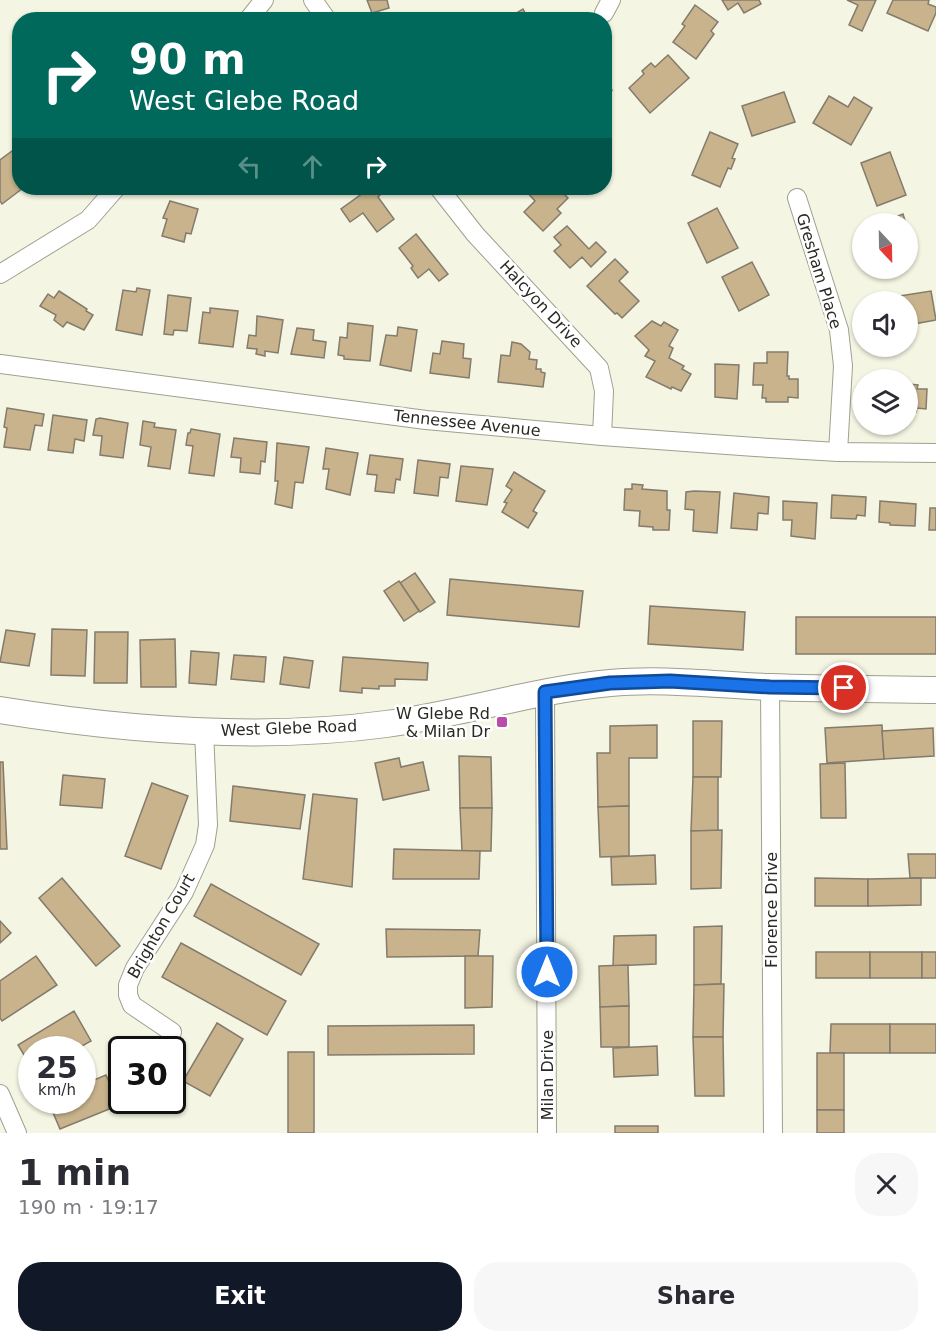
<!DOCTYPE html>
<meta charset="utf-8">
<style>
body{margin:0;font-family:"DejaVu Sans",sans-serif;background:#f7f7f7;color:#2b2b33;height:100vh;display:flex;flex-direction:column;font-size:22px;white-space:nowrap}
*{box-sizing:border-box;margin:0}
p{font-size:20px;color:#7c7c81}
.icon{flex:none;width:33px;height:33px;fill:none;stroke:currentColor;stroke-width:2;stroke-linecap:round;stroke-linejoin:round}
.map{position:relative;height:1133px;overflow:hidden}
.side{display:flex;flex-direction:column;background:#fff;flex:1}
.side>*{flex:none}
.top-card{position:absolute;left:12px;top:12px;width:600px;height:183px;border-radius:24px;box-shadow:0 2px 4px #0004;background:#00695c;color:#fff;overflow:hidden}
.needle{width:39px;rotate:158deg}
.fabs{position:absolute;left:852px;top:213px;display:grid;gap:12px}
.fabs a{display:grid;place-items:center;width:66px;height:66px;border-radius:50%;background:#fff;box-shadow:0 2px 4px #0004;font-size:30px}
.speed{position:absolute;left:18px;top:1036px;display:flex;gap:12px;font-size:30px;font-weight:700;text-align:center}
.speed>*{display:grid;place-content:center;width:78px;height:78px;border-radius:50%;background:#fff;box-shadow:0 2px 4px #0004;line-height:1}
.speed small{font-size:15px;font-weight:400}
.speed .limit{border:3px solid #111;border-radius:9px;background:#fff;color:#111}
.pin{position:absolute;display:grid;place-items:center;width:51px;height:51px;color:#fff;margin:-26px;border:3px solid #fff;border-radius:50%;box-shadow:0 2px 6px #0007}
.me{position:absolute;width:66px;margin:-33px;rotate:0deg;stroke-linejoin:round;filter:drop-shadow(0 0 4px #0008)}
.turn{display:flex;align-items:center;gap:21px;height:126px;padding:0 18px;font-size:27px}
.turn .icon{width:78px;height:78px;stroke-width:2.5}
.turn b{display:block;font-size:42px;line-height:51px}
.lanes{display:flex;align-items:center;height:57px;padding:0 18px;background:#0003;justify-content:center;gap:30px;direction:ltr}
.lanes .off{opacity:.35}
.round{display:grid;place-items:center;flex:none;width:63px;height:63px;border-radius:24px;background:#f7f7f7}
.headline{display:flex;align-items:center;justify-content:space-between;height:102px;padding:0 18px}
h1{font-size:36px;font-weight:800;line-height:45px}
.action{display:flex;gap:12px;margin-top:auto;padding:12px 18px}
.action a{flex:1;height:69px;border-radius:24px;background:#111827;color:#fff;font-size:24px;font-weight:800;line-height:69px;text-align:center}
.action a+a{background:#f7f7f7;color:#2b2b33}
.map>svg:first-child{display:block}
</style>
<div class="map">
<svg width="936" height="1133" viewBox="0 0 936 1133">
<rect width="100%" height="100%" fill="#f4f5e2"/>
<!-- building -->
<g fill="#c8b38c" stroke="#847b6c" stroke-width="1.5">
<path d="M367 0H387L389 8 372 13Z"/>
<path d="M722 0H759L761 4 744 13 738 3 728 10Z"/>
<path d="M847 0H876L862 31 849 25 858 5Z"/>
<path d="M893 0H929L928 4 936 7V13L928 31 887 13Z"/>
<path d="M695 5 718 22 711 31 714 34 696 59 673 42 685 26 682 24Z"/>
<path d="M523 9 529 20H505Z"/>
<path d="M668 55 689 78 650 113 629 88 644 74 642 71 651 63 655 67Z"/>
<path d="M604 87 612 90 604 113Z"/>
<path d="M784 92 795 122 752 136 742 106Z"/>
<path d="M829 96 848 107 854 97 872 108 851 145 813 123Z"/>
<path d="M710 132 738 144 732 158 735 159 731 169 728 168 720 187 692 175Z"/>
<path d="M12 151 20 160V188H23L2 204 0 201V160Z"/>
<path d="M890 152 906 195 877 206 861 163Z"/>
<path d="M370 188 372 190 375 188 380 195 378 197 394 219 377 232 363 213 350 222 341 209Z"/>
<path d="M529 188H558L568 198 557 209 561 213 543 231 524 212 535 201 526 191Z"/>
<path d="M170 201 198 209 191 234 186 233 184 242 162 236 167 219 163 218Z"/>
<path d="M717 208 738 248 707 263 688 223Z"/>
<path d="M903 214 906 224H878Z"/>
<path d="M567 226 589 249 596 242 606 252 591 267 582 257 570 268 554 251 561 245 554 237Z"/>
<path d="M416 234 448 274 439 281 429 269 418 278 411 268 413 266 399 248Z"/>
<path d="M615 259 628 272 619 281 639 301 622 318 617 313 615 314 587 286Z"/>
<path d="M752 262 769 295 739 311 722 277Z"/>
<path d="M137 288 150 290 142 335 116 330 123 290 136 292Z"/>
<path d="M59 291 87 309 86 311 93 315 84 330 67 322 63 327 54 320 56 315 40 306 48 294 54 298Z"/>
<path d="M931 291 936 320 908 325V302H887V298Z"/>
<path d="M168 295 191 298 187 331 174 330 173 335 164 334Z"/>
<path d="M210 308 238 311 233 347 199 343 203 312 210 313Z"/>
<path d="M257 316 283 320 278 353 265 351V356L256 354 257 349 247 348 249 335 256 336Z"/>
<path d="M652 321 661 326 664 322 678 330 669 346 673 348 669 358 684 366 682 369 691 374 681 391 672 387 671 389 646 377 655 361 645 356 649 350 635 336Z"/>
<path d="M348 323 373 326 370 361 344 359V356L338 355 340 337 347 338Z"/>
<path d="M398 327 417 330 411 371 380 365 386 335 397 336Z"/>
<path d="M297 328 314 330 313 340 326 342 324 358 291 354Z"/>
<path d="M442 341 464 344 463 358 471 359 469 378 430 373 433 353 440 354Z"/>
<path d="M512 342 521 344 530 352 529 359 537 360 536 369H541V372L545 373 543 387 498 382 501 355 510 356Z"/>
<path d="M767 352H788L787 376H789V379H798V398L788 397V402H766V398H762L763 385H753L754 363H767Z"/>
<path d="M715 364 739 365 737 399 715 397Z"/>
<path d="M908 384 918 385 917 389H927L926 409 917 408 916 412H908Z"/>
<path d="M7 408 44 414 42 426 35 425 30 450 4 447 7 428 4 427Z"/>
<path d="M53 415 87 420 84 441 75 439 73 453 48 450Z"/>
<path d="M100 418 128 423 123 458 100 455 102 436 93 435 96 419Z"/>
<path d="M143 421 155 423 154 427 176 430 170 469 148 466 151 447 140 445Z"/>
<path d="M191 429 220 434 214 476 189 473 193 446 186 445 188 433H190Z"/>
<path d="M234 438 267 442 265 462 261 461 260 474 240 472 241 458 231 457Z"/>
<path d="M277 443 309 447 303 483 295 482 292 508 275 504 278 481H275Z"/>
<path d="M326 448 358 453 350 495 326 489 329 469H323Z"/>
<path d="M370 455 403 459 400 480 396 479 394 493 375 491 377 475 367 474Z"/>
<path d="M418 460 450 464 448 478 440 477 438 496 414 493Z"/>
<path d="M461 466 493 469 487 505 456 501Z"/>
<path d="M514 472 545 491 533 511 537 513 528 528 502 512 507 503 504 502 512 490 506 486Z"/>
<path d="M632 484 643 485 642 489 667 491V510H670L669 530H653V527L639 526 640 511 624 510 625 489H632Z"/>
<path d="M694 491 720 492 717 533 693 531 694 510 685 509 686 492Z"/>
<path d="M734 493 769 497 768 514 758 513 757 530 731 528Z"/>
<path d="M832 495 866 497 865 516 857 515 856 519 831 518Z"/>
<path d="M783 501 817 503 815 539 791 536 792 520H783Z"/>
<path d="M880 501 916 504 915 526 890 525V523L879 522Z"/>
<path d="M930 508H936V530H929Z"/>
<path d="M415 573 435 602 420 612 400 583Z"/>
<path d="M450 579 583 591 579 627 447 615Z"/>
<path d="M399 581 419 611 404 621 384 591Z"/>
<path d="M650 606 745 612 743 650 648 644Z"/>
<rect x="796" y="617" width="140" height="37"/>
<path d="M52 629 87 630 85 676 51 675Z"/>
<path d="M6 630 35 634 29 666 0 662Z"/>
<path d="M95 632H128L127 683H94Z"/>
<path d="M175 639 176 687H141L140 640Z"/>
<path d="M191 651 219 653 216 685 189 683Z"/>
<path d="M234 655 266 657 264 682 231 679Z"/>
<path d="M284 657 313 661 309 688 280 684Z"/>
<path d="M343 657 428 663 427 680 395 679V686H379V689L362 688V693L340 691Z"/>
<path d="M693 721H722L721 777H693Z"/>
<path d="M657 725V758H629V806L598 807 597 753H610V726Z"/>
<path d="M882 725 884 759 827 763 825 728Z"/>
<path d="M933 728 934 756 884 759 882 731Z"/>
<path d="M459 756 491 757 492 808H460Z"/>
<path d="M399 758 401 767 423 762 429 790 383 800 375 763Z"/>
<path d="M0 762H3L7 849H0Z"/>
<path d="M845 763 846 818H821L820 764Z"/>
<path d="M63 775 105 779 102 808 60 805Z"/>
<path d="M693 777H718V831H691Z"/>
<path d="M152 783 188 796 161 869 125 856Z"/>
<path d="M233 786 305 795 300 829 230 821Z"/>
<path d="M313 794 357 799 352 887 303 879Z"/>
<path d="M629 806V856L600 857 598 807Z"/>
<path d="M460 808H492L491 851H462Z"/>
<path d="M722 830 721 888 691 889V831Z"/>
<path d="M394 849 480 851 479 879H393Z"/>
<path d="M908 854H936V878H910Z"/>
<path d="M655 855 656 884 612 885 611 857Z"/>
<path d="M62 878 120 946 96 966 39 898Z"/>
<path d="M815 878 868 879V906H815Z"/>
<path d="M921 878V905L868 906V879Z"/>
<path d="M211 884 319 944 301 975 194 916Z"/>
<path d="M0 921 11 933 0 943Z"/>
<path d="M722 926 721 984 694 985V927Z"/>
<path d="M386 929 480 930 478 956 387 957Z"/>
<path d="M656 935V964L613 966 614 936Z"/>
<path d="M181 943 286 1001 267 1035 162 977Z"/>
<rect x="816" y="952" width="54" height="26"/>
<rect x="870" y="952" width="52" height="26"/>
<rect x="922" y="952" width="14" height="26"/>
<path d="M36 956 57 985 2 1021 0 1018V981Z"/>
<path d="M465 956H493L492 1007 465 1008Z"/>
<path d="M628 965 629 1006 600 1007 599 966Z"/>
<path d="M721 984H724L723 1037H693L694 985Z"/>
<path d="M629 1006V1047H601L600 1007Z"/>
<path d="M74 1011 91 1041 75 1050H32V1068L18 1045Z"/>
<path d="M217 1023 243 1039 210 1096 183 1081Z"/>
<path d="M831 1024H890V1053H830Z"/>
<rect x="890" y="1024" width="46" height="29"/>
<path d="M474 1025V1054L328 1055V1026Z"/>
<path d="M693 1037H723L724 1096H695Z"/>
<path d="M657 1046 658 1075 614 1077 613 1048Z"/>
<rect x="288" y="1052" width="26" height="81"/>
<rect x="817" y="1053" width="27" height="57"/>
<path d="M106 1075 119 1105 60 1129 48 1101H82V1085Z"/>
<rect x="817" y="1110" width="27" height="23"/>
<rect x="615" y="1126" width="43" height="7"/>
</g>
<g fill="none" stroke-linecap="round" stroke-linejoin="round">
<defs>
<g id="street">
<path d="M313 0 327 20"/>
<path d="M604 13 611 0"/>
<path d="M248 20 264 0"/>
<path d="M439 188 475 234 599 368 604 391 602 436"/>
<path d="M797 198 839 330 843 366 838 452"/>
<path d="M0 274 88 220 116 188"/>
<path d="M0 364 426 420 602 436 755 447 838 452 936 453"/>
<path d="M770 687 773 1133"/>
<path d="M545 692 547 1133"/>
<path d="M172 1032 132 1005 128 995V985L135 968 184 892 205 845 208 825 204 730"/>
<path d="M0 1094 17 1133"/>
</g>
<path id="secondary" d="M0 710C124 730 261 741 386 724 461 714 534 690 610 683 663 678 717 685 770 687 826 689 881 689 936 690"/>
</defs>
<!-- street casing -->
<use href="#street" stroke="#9fa08f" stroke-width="20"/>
<!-- secondary casing -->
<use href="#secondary" stroke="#9fa08f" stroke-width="28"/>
<!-- street -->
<use href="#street" stroke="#fff" stroke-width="18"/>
<!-- secondary -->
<use href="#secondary" stroke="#fff" stroke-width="26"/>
</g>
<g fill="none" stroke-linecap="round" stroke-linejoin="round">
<defs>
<path id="route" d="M547 972 545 692 610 683 670 681 770 687 844 688"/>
</defs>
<!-- route casing -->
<use href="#route" stroke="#114b97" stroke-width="15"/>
<!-- route -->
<use href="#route" stroke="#1a73e8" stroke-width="10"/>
</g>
<!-- markers -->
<rect fill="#bb4ba9" stroke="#fff" stroke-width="2" x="496" y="716" width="12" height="12" rx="3"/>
<g text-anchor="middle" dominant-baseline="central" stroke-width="5" stroke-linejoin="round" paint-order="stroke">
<!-- street labels -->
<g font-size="16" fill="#292a23" stroke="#fff">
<text transform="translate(819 271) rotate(73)">Gresham Place</text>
<text transform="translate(541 304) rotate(47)">Halcyon Drive</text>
<text transform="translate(467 423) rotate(6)">Tennessee Avenue</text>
<text transform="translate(289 728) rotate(-2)">West Glebe Road</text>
<text transform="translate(771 910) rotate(-90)">Florence Drive</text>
<text transform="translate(161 926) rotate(-60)">Brighton Court</text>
<text transform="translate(547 1075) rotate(-90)">Milan Drive</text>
</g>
<!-- poi labels -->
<g font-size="16" fill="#292a23" stroke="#fff" text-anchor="end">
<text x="490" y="713">W Glebe Rd<tspan x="490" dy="18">&amp; Milan Dr</tspan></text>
</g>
</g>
</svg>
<div class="fabs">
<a><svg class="needle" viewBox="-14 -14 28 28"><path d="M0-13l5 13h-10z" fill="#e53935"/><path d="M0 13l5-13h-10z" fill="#7c7c81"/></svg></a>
<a><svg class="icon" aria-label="sound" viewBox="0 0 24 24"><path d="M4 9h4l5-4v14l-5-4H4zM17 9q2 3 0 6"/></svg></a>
<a><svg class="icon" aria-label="layers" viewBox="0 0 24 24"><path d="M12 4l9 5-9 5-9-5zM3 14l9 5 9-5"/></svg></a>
</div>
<div class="speed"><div>25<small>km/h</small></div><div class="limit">30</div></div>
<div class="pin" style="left:844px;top:688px;background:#d93025"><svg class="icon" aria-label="arrive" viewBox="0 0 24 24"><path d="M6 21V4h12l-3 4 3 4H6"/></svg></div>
<svg class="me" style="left:547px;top:972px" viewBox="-20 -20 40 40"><circle r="17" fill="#1a73e8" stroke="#fff" stroke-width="3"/><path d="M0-11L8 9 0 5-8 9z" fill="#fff"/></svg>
<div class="top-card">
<div class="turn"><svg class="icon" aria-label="right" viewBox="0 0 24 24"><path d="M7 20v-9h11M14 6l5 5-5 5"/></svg><div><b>90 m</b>West Glebe Road</div></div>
<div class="lanes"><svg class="icon off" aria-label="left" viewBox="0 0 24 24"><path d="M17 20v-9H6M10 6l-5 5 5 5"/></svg><svg class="icon off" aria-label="ahead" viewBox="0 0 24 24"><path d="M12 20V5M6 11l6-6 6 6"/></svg><svg class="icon" aria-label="right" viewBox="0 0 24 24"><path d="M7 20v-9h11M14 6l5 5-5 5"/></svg></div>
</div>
</div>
<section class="side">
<div class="headline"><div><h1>1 min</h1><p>190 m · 19:17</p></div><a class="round"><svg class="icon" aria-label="close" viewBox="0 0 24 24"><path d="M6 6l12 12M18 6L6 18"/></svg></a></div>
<div class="action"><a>Exit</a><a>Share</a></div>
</section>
